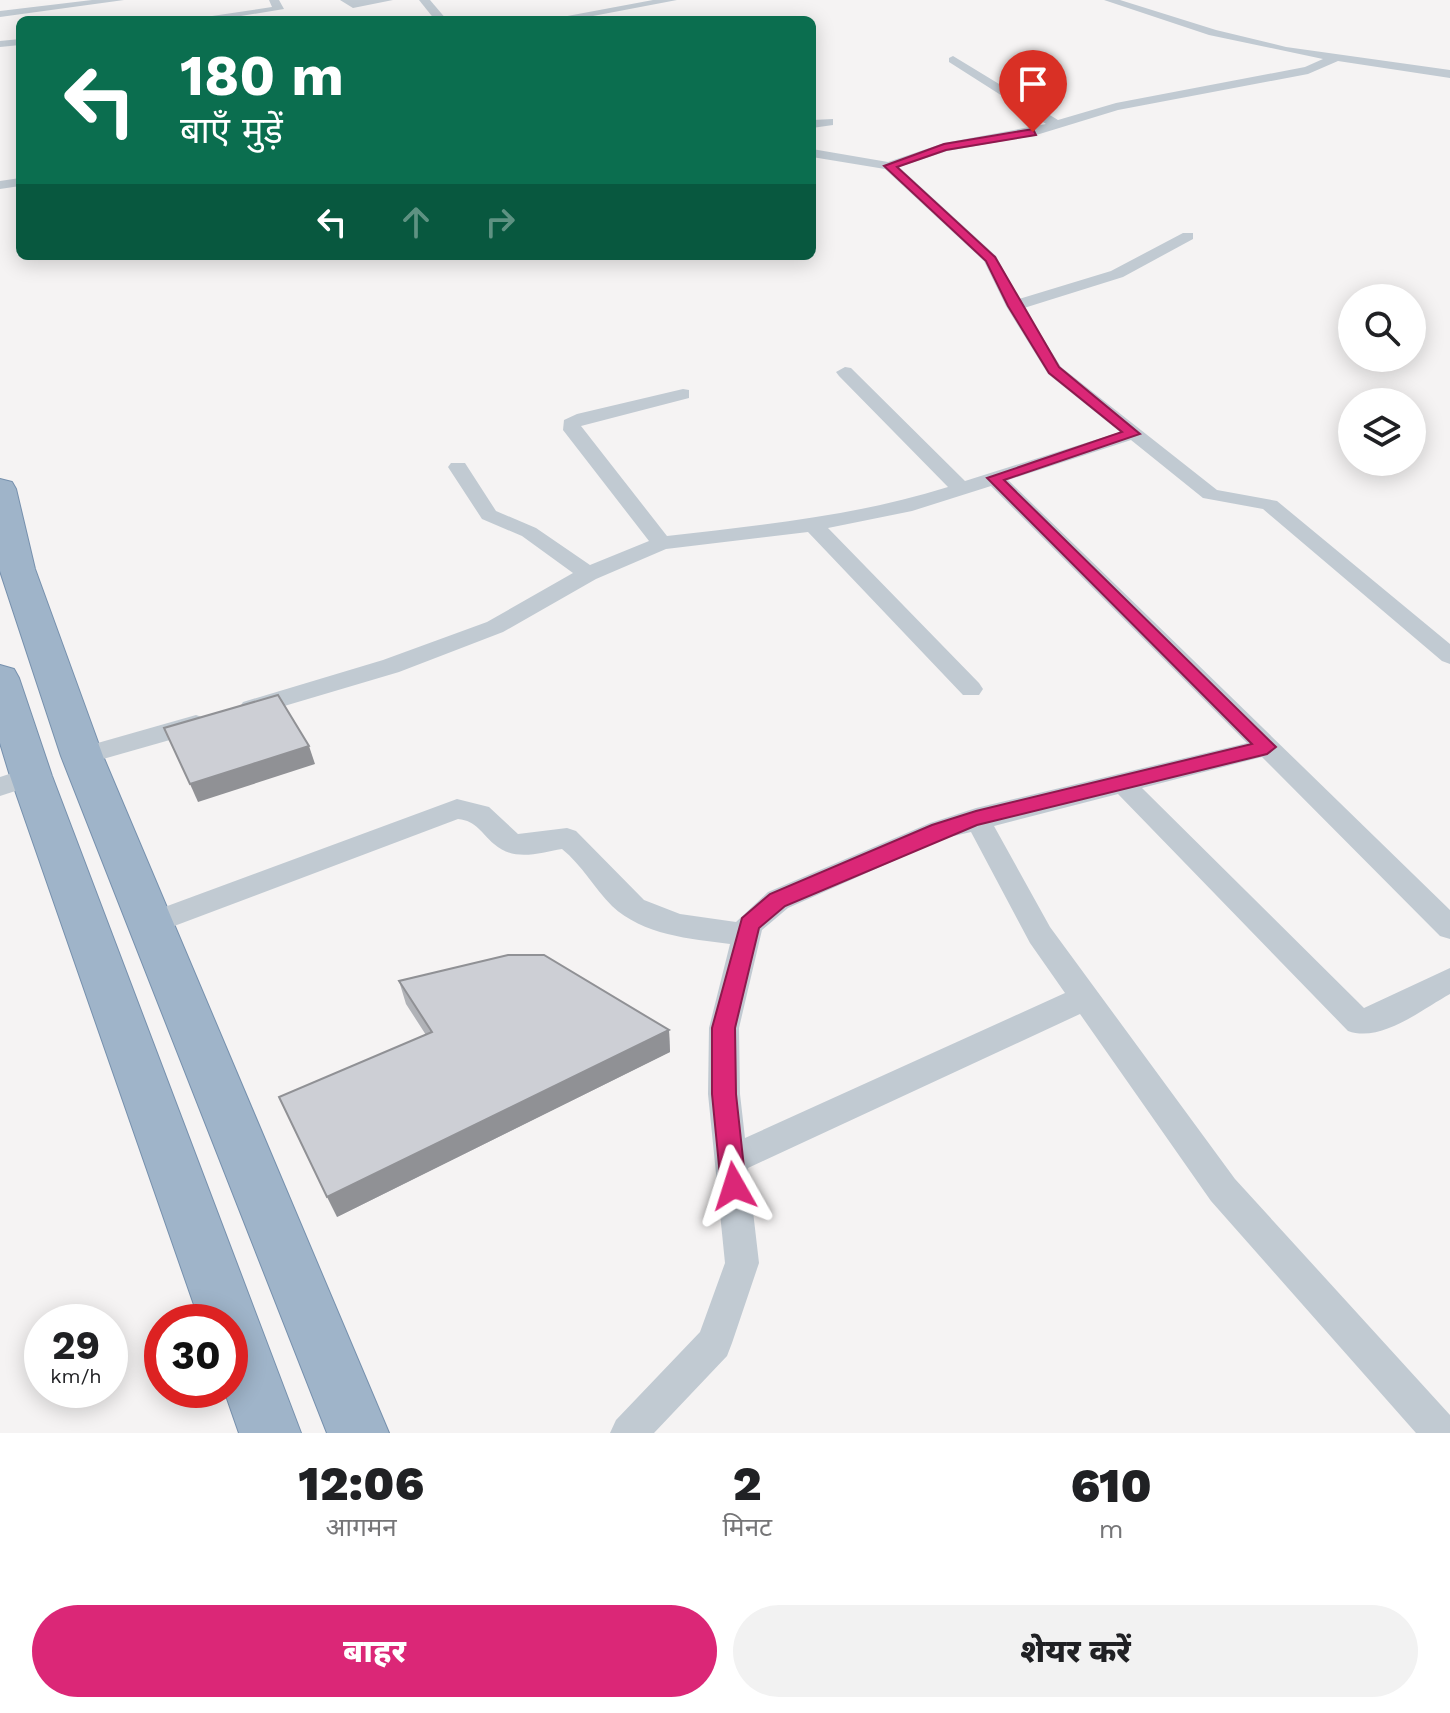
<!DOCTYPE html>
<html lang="hi">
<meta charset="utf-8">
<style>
body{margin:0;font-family:"Work Sans","Noto Sans Devanagari",sans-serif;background:#f2f2f2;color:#202124;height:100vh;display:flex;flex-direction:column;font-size:30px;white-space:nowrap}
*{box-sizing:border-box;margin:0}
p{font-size:26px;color:#757577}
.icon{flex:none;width:44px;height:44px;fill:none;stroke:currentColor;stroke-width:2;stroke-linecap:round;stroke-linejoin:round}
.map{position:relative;height:1433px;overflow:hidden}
.sheet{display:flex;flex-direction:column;background:#fff;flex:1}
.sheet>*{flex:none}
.guide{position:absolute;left:16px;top:16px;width:800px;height:244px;border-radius:12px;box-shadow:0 4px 20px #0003;background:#0b6e4f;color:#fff;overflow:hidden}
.buttons{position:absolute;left:1338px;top:284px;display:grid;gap:16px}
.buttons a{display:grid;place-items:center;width:88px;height:88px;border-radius:50%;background:#fff;box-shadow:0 4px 20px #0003;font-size:40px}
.speed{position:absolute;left:24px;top:1304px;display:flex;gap:16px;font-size:40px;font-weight:700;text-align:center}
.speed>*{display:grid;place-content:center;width:104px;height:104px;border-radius:50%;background:#fff;box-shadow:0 4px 20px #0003;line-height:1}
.speed small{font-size:20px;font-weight:400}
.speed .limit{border:12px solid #d22;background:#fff;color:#111}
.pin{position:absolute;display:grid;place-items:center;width:68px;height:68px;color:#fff;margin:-82px -34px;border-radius:50% 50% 50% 0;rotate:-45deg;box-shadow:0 0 8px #0007}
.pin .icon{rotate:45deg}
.me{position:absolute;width:88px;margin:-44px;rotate:354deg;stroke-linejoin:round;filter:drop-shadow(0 0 6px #0008)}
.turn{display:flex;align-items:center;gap:28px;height:168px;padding:0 32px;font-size:36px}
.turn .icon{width:104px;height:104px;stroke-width:2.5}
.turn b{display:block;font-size:56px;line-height:68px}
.lanes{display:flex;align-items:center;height:76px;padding:0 32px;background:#0003;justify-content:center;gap:40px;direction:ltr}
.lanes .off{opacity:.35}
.eta{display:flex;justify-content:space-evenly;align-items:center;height:136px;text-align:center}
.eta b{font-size:48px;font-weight:800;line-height:56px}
.primary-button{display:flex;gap:16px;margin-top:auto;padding:16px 32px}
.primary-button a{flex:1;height:92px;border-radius:48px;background:#db2777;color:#fff;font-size:32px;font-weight:800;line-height:92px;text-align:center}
.primary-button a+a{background:#f2f2f2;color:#202124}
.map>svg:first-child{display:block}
</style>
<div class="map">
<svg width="1450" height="1433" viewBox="0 0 1450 1433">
<rect width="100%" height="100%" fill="#f5f3f3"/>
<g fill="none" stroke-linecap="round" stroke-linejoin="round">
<defs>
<g id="trunk">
<path d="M0 479 12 482 16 489 35 569 103 756 389 1433H327L61 756 0 571Z"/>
<path d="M0 665 14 669 19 678 52 776 301 1433H239L224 1390H230V1322H200L10 776 0 743Z"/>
</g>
</defs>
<!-- trunk casing -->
<use href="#trunk" stroke="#7690ad" stroke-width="2"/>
<!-- minor -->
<g fill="#c1cad2" fill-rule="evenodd">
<path d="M92 0H124L0 17V11Z"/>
<path d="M269 0H279L284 9 217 20H185L272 7Z"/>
<path d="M340 0H393L353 8Z"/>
<path d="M419 0H430L447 20H435Z"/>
<path d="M653 0H677L572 20H546Z"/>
<path d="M1104 0H1120L1216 30 1286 47 1450 70V78L1338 61 1308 74 1118 110 1033 136 947 151 899 167 996 256 1019 299 1111 271 1183 233H1193V239L1123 277 1024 308 1061 367 1217 490 1277 501 1450 644V664L1442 661 1263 509 1203 498 1131 440 1008 480 1450 910V939L1440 936 1262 757 1142 788 1364 1008 1450 968V994C1421 1010 1381 1043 1348 1031L1118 794 994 826 1050 927 1235 1179 1450 1415V1433H1416L1211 1201 1080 1014 748 1168 759 1263 732 1343 727 1356 654 1433H610L616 1420 700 1332 725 1263 708 1094 709 1028 730 944C690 939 643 935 612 906 594 888 582 865 562 849 539 853 514 862 494 844 481 833 477 821 458 819L153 934 143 931 139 923 143 915 457 799 489 807 518 834 567 828 576 831 644 900 680 914 736 922 768 892 930 823 976 808 1247 743 991 486 912 511 828 528 979 683 983 689 979 695H963L808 532 666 549 596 579 503 632 399 672 251 716 243 714 239 708 243 702 383 660 487 622 573 573 522 536 482 519 448 467 451 463H465L496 511 536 528 590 565 649 541 563 430 564 420 577 414 683 389 689 390V398L581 426 667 536C762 525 856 516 948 487L839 376 836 372 845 367 851 368 965 481 1120 432 1048 374 1006 306 984 261 885 169 812 157V149L888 162 944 143 1046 124 949 62V58L953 56 1058 120 1116 103 1305 67 1323 59 1209 35ZM971 832 1030 943 1065 993 745 1138 740 1094 739 1028 762 930 788 908 945 838Z"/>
<path d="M20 39V45L0 47V41Z"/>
<path d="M833 119V125L812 128V120Z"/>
<path d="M20 178V186L0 189V181Z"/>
<path d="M196 715 205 718 208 724 205 730 82 765 73 762 70 756 73 750Z"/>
<path d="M31 767 40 769 44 776 40 783 0 796V777Z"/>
</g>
<!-- trunk -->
<use href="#trunk" fill="#9fb4c9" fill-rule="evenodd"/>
</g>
<!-- wall -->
<path fill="#b0b2b7" d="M399 981 669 1030 670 1052 337 1217 426 1035 406 1004Z"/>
<!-- shaded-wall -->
<g fill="#909195">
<path d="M309 746 315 764 198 802 190 784Z"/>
<path d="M669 1030 670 1052 337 1217 327 1197Z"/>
</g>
<!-- building -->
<g fill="#cdcfd5" stroke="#909195" stroke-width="2">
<path d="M278 695 309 746 190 784 164 728Z"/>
<path d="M508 955H544L669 1030 327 1197 279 1097 432 1032 399 981Z"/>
</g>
<!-- route -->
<path fill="#db2777" stroke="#8e194d" stroke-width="2" d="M1033 129 1036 135 946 150 897 167 995 257 1059 367 1140 434 1004 480 1276 747 1267 754 977 825 785 906 759 928 735 1028 736 1094 746 1186 743 1194 734 1198 725 1194 721 1186 712 1094V1028L742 918 770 894 932 825 976 811 1252 744 987 478 1122 432 1049 373 1008 306 986 261 884 166 944 144Z"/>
</svg>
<div class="buttons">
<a><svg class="icon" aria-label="search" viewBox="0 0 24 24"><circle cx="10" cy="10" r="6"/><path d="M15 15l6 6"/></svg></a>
<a><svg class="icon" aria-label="layers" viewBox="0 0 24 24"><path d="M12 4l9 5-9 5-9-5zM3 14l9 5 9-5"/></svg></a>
</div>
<div class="speed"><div>29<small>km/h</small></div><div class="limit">30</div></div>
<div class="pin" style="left:1033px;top:132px;background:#d93025"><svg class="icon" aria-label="arrive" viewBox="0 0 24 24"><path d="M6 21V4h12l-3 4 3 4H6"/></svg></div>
<svg class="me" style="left:734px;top:1186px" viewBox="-20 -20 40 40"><path d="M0-17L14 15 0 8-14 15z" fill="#db2777" stroke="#fff" stroke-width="4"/></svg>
<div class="guide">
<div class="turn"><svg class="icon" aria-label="left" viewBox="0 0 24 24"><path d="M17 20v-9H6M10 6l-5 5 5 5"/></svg><div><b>180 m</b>बाएँ मुड़ें</div></div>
<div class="lanes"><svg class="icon" aria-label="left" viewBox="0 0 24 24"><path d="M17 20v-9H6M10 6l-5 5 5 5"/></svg><svg class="icon off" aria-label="ahead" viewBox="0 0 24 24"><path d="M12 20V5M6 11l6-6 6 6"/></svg><svg class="icon off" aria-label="right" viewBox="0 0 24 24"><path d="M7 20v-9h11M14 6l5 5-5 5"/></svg></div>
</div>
</div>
<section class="sheet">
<div class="eta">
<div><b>12:06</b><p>आगमन</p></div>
<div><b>2</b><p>मिनट</p></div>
<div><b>610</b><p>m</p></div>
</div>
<div class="primary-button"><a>बाहर</a><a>शेयर करें</a></div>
</section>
